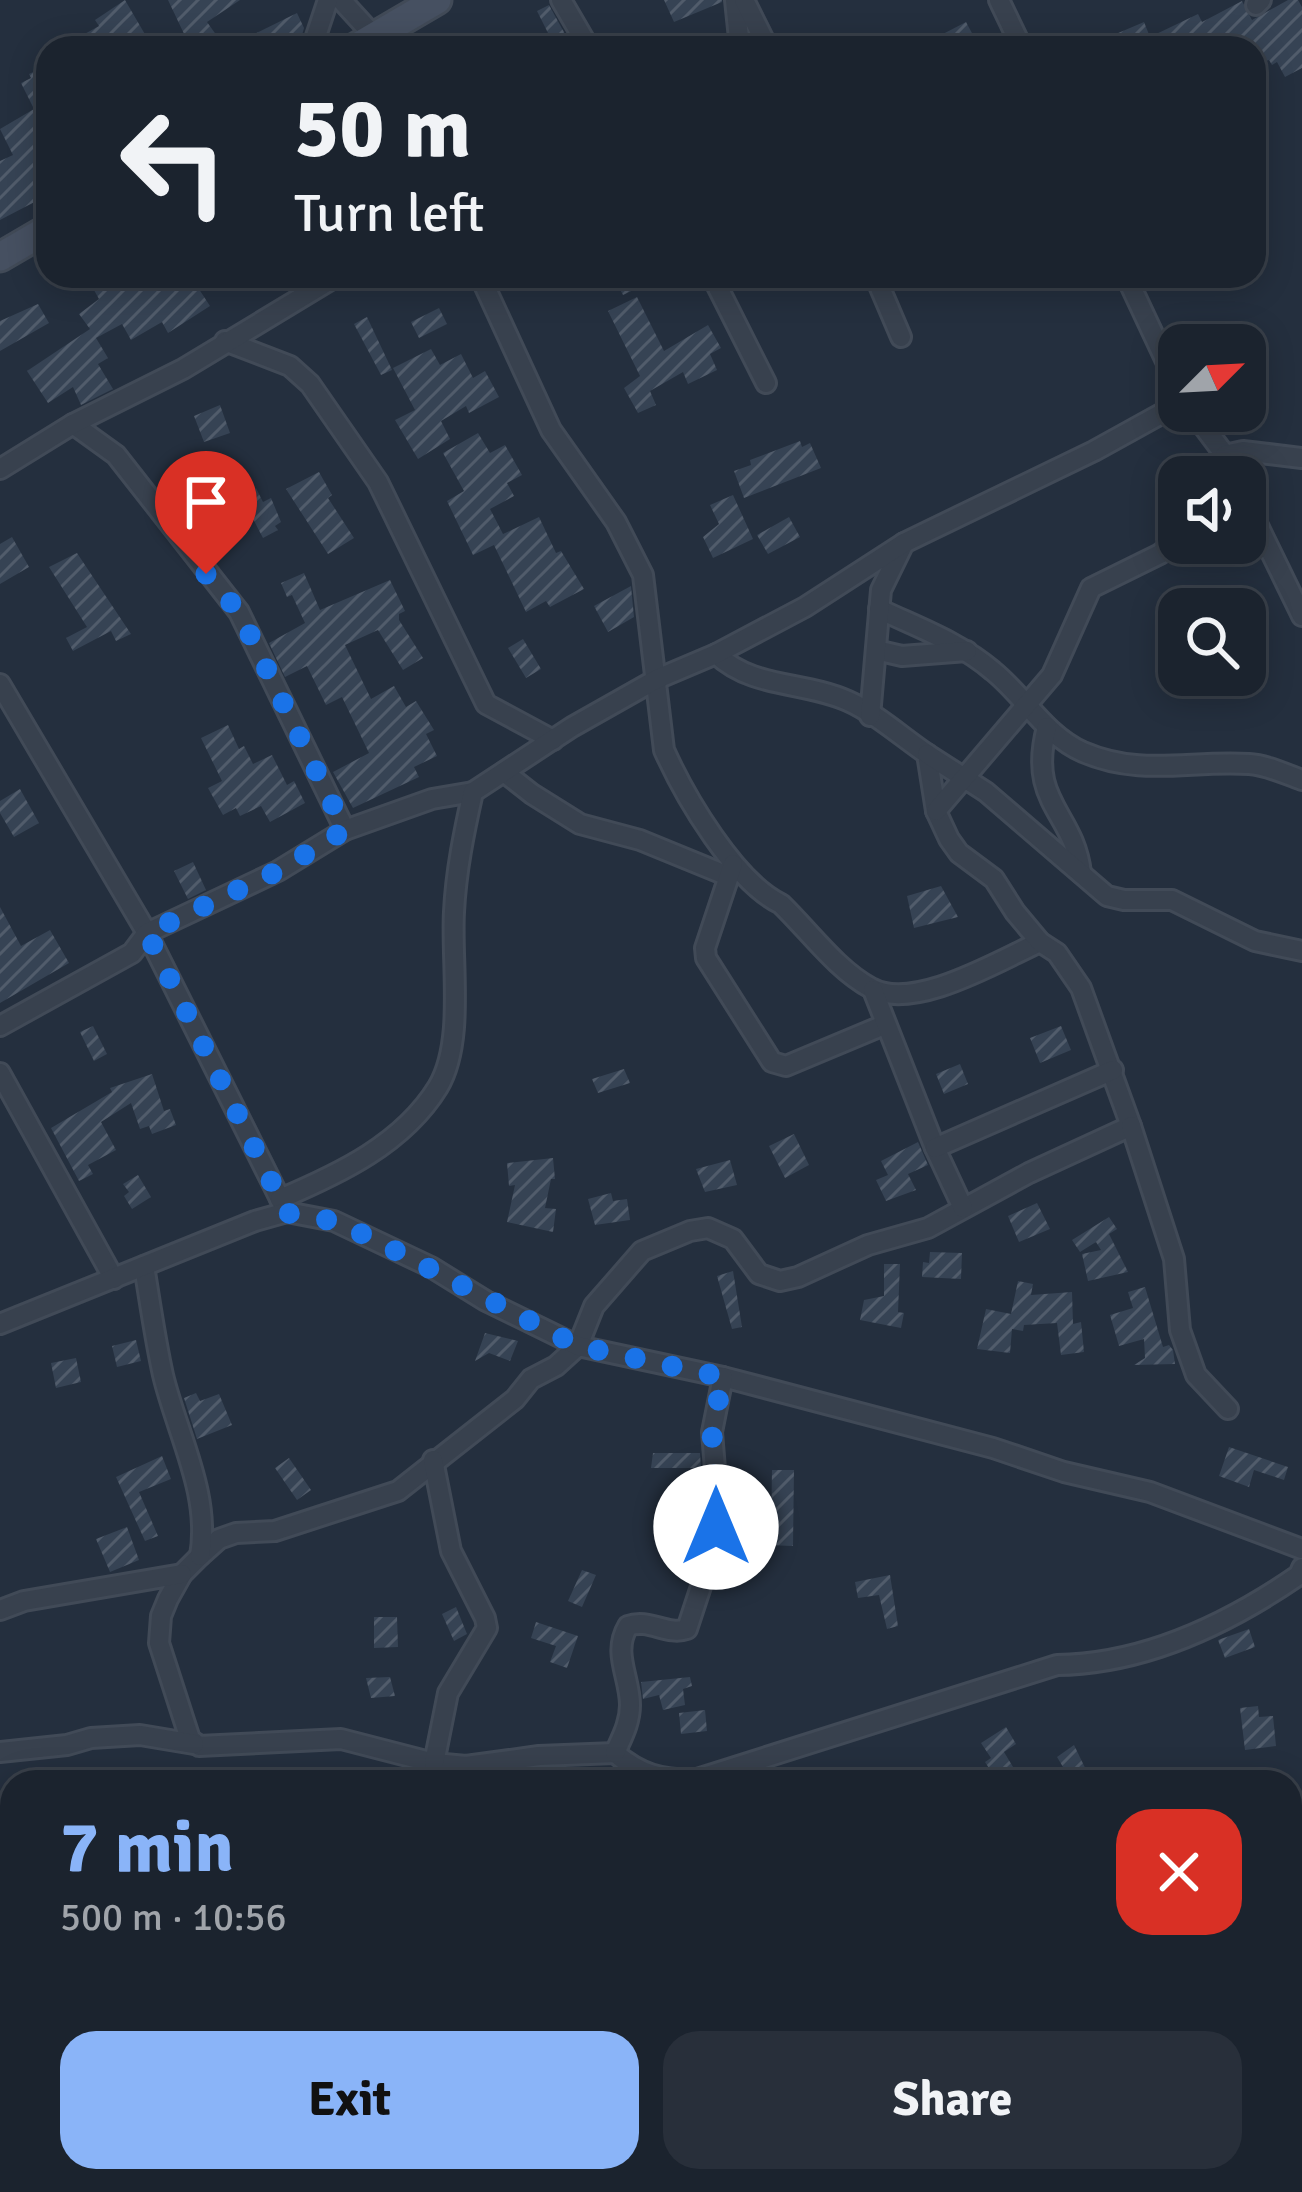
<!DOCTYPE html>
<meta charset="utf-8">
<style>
body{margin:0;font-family:Signika,sans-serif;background:#282f3a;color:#f1f3f6;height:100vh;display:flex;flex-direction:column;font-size:45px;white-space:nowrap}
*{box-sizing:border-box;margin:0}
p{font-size:39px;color:#a0a4aa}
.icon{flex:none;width:66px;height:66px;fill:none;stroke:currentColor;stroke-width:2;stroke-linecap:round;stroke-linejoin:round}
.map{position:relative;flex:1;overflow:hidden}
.sheet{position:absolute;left:0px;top:1770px;width:1302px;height:423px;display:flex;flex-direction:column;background:#1b232e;border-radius:36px 36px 0 0;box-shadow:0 6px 30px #0003,0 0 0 3px #39404a}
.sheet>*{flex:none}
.banner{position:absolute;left:36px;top:36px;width:1230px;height:252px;border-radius:36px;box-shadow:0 6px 30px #0003,0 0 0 3px #39404a;background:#1b232e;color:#f1f3f6;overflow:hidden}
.needle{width:78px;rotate:66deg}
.fabs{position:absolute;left:1158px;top:324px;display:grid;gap:24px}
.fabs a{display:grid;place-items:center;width:108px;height:108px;border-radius:24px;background:#1b232e;box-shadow:0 6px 30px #0003,0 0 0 3px #39404a;font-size:60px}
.pin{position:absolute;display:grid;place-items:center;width:102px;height:102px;color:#fff;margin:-123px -51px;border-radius:50% 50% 50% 0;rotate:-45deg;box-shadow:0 0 12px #0007}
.pin .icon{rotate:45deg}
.me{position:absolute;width:132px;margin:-66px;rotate:0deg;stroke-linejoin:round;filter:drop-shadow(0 0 9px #0008)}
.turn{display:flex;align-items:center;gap:42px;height:252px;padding:0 60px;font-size:54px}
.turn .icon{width:156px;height:156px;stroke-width:2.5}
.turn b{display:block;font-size:84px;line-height:102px}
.round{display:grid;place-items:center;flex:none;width:126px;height:126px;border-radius:36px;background:#282f3a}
.summary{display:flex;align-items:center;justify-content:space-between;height:204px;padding:0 60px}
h1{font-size:72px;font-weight:800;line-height:90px;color:#8ab4f8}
.action{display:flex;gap:24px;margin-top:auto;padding:24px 60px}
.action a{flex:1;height:138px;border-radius:36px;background:#8ab4f8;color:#111;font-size:48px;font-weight:800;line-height:138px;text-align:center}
.action a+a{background:#282f3a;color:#f1f3f6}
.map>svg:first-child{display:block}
</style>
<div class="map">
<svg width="1302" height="2192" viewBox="0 0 1302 2192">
<defs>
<pattern id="building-hatch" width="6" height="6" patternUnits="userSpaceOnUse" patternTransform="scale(3)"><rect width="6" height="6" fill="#364354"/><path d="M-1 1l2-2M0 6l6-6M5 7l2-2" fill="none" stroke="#515c6b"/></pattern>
</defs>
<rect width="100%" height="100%" fill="#242f3e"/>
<!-- building -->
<g fill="url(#building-hatch)">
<path d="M125 0 153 48H88L81 36 99 26 95 20Z"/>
<path d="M168 0H240L207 22 217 36 207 43 209 48H171L186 38Z"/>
<path d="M664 0H722V2L674 22Z"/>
<path d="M1288 0H1298L1302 7V68L1285 77 1277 62 1272 65 1269 60 1254 65V48H1083L1144 22 1150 37 1198 14 1202 22 1242 1 1252 20Z"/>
<path d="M549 5 565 34 552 41 537 11Z"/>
<path d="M297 13 304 28 299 46 226 48Z"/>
<path d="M966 22 980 48H916Z"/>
<path d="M48 65V195L0 220V161L13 155 0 129 34 109 21 83 31 78 29 74Z"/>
<path d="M86 276H182L189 287 195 283 210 306 168 333 162 322 131 340 122 324 96 338 108 358 98 364 113 389 81 405 73 387 48 403 27 371 90 329 79 314 99 299Z"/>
<path d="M613 276H662L623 295Z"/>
<path d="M637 297 664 351 708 325 721 348 710 354 717 370 688 384 683 372 650 391 656 405 638 413 624 388 640 376 608 311Z"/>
<path d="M38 304 49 323 0 351V321Z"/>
<path d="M439 308 447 324 419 338 411 322Z"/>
<path d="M367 317 392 370 381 375 354 324Z"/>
<path d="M431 349 440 365 461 354 473 378 485 371 499 397 469 413 466 406 441 421 450 439 418 459 395 420 415 410 393 368Z"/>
<path d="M220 405 230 433 204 442 194 416Z"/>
<path d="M478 433 490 453 505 445 522 475 507 483 514 496 490 509 503 534 539 517 556 553 561 551 584 589 550 607 546 601 526 612 494 545 473 555 447 501 464 491 443 453Z"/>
<path d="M800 441 802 447 810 443 821 468 744 498 734 471 751 465 750 460Z"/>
<path d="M319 472 332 495 328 498 354 538 328 554 286 489Z"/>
<path d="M256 488 263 502 271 498 281 522 275 526 278 530 263 538 249 511 239 516 231 501Z"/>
<path d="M733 495 753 539 713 558 703 537 719 524 710 505Z"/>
<path d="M789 517 800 537 768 554 757 535Z"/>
<path d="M12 537 29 567 0 584V544Z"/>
<path d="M77 553 131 634 116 641 111 631 73 651 66 638 87 627 49 567Z"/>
<path d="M304 573 320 610 390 580 405 611 399 614V620L423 658 403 670 378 630 345 645 371 699 394 686 406 707 416 701 434 730 426 734 437 756 414 767 419 777 353 808 333 772 369 753 342 697 326 705 307 666 285 677 269 643 305 623 292 595 287 597 281 583Z"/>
<path d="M631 586 634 617 608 632 594 606Z"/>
<path d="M523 639 541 669 526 678 508 648Z"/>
<path d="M228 725 239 749 244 746 253 764 272 755 287 785 294 781 305 803 270 822 261 806 240 816 236 808 223 815 208 788 222 781 201 738Z"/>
<path d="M20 789 39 823 14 837 0 813V801Z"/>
<path d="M193 862 206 890 188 899 174 871Z"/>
<path d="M941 886 958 917 914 928 907 896Z"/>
<path d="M0 907 21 946 50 930 69 963 0 1003Z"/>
<path d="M93 1026 107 1054 94 1061 80 1032Z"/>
<path d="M1061 1026 1071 1050 1040 1063 1030 1038Z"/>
<path d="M960 1064 968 1084 944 1094 936 1074Z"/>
<path d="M624 1069 630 1083 598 1093 592 1079Z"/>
<path d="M152 1074 164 1111 170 1109 176 1125 152 1134 149 1126 140 1129 131 1103 101 1122 116 1150 88 1165 93 1174 79 1181 51 1128 112 1092 110 1088Z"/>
<path d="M794 1134 809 1165 785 1178 769 1146Z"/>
<path d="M918 1142 928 1165 908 1174 916 1190 886 1201 876 1180 888 1175 881 1161Z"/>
<path d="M553 1158 555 1179H551L545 1208 556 1209 553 1232 507 1222 515 1185 509 1186 507 1163Z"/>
<path d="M730 1160 737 1185 705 1192 696 1169Z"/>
<path d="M138 1175 151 1197 132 1209 124 1196 129 1192 123 1184Z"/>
<path d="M611 1193 613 1201 627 1199 630 1220 595 1225 588 1199Z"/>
<path d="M1037 1203 1050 1229 1019 1242 1008 1216Z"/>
<path d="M1109 1217 1117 1229 1109 1234 1128 1272 1088 1281 1082 1254 1101 1250 1096 1242 1080 1252 1072 1240Z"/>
<path d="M930 1252 962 1253 961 1279 922 1277 923 1262 929 1263Z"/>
<path d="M884 1264H900L898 1312 904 1313 901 1328 860 1320 864 1300 884 1296Z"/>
<path d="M733 1271 742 1327 732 1329 717 1276Z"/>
<path d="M1018 1281 1033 1284 1031 1295 1072 1292 1073 1324 1081 1322 1084 1352 1061 1355 1057 1323 1024 1325 1023 1331 1012 1329 1010 1353 977 1349 986 1309 1011 1314Z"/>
<path d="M1145 1287 1163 1347 1169 1345 1173 1350 1175 1364 1134 1365 1145 1358 1144 1339 1119 1346 1110 1315 1133 1308 1128 1292Z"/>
<path d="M485 1333 518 1341 510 1361 489 1353 475 1361Z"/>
<path d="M136 1340 141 1361 117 1367 112 1346Z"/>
<path d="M76 1358 81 1382 56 1388 51 1363Z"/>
<path d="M196 1393 200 1401 219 1394 232 1425 197 1439 184 1398Z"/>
<path d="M1229 1447 1288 1467 1284 1480 1254 1470 1249 1487 1219 1476Z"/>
<path d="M653 1453H700L701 1468H651Z"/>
<path d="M162 1456 171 1479 139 1492 158 1536 145 1541 116 1477Z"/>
<path d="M289 1458 311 1490 297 1500 275 1468Z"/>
<path d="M772 1470H794L793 1546 766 1545 767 1527 771 1528Z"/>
<path d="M127 1527 139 1560 110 1572 96 1539Z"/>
<path d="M582 1570 596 1575 582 1607 568 1601Z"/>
<path d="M890 1575 898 1626 887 1629 879 1595 858 1598 855 1582Z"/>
<path d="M456 1607 467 1634 454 1641 442 1614Z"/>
<path d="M374 1617H397L398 1647 374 1648Z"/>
<path d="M536 1622 578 1636 567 1668 550 1662 556 1646 531 1638Z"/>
<path d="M1249 1629 1255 1647 1225 1658 1218 1640Z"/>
<path d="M390 1677 395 1696 371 1698 366 1678Z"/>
<path d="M690 1677 692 1686 683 1689 685 1705 663 1710 659 1695 643 1699 641 1682Z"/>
<path d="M1258 1706 1259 1717 1273 1716 1276 1746 1245 1750 1240 1708Z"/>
<path d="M705 1710 707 1731 681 1734 679 1713Z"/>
<path d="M1006 1727 1016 1744 1004 1752 1022 1782H998L985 1762 991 1758 981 1743Z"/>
<path d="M1074 1745 1090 1778 1082 1782H1072L1057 1757Z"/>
</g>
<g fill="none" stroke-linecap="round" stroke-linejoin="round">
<defs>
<g id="minor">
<path d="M341 0 374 36"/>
<path d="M561 0 589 48"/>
<path d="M735 0 740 48"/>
<path d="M744 0 768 48"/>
<path d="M999 0 1022 48"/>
<path d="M1256 5 1261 0"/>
<path d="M312 48 328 0"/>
<path d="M480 276 551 430 616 522 643 575 664 750C685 797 735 882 781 904 809 931 837 970 871 988 914 1012 1000 960 1040 942"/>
<path d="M712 276 766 383"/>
<path d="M875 276 901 337"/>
<path d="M1126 276 1179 389"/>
<path d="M225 341 290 366 310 384 378 482 486 704 553 740"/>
<path d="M1192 411 1225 455 1234 477"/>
<path d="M73 424 116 455 239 612 345 830"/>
<path d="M1225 455 1243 451 1302 458"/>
<path d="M0 469 73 424 183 369 337 276"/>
<path d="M1245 499 1302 616"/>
<path d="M879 609C919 628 959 642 993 671 1024 696 1046 736 1083 752 1141 777 1190 760 1249 764 1267 765 1285 774 1302 780"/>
<path d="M876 650 902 656 967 651"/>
<path d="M716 654C753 689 804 681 848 701 875 713 902 737 927 754L936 811 949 839 959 853 994 879 1015 912 1040 942 1057 953 1081 988 1131 1126 1029 1173 928 1228 868 1245 798 1277 780 1281 759 1274 733 1239 708 1228 690 1231 642 1251 594 1306 578 1346 556 1366 531 1379 515 1399 398 1491 275 1531 236 1533 219 1539 200 1556 182 1574 168 1599 161 1616 159 1643 190 1739 199 1746 341 1739 434 1763 466 1766 539 1756 615 1753C641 1775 660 1779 694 1780L1057 1665C1144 1664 1228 1624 1299 1575L1302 1568"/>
<path d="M0 684 147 933 284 1207"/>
<path d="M870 716 881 590 904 543"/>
<path d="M1047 727C1027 804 1074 811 1081 873"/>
<path d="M927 754 986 792 1107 896 1124 900H1172L1255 941 1302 951"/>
<path d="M504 772 532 794 580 824 640 840 728 876"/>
<path d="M936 811 1052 675 1091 588 1160 554 1179 538"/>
<path d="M733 864 705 948 706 958 772 1062 786 1066 884 1025"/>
<path d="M873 990 935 1148 963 1208"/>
<path d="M0 1026 132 953 147 933 278 871 345 830 432 799 473 792"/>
<path d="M0 1073 114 1279"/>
<path d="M1131 1126 1174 1259 1180 1330 1196 1375 1228 1409"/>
<path d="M935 1148 1113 1070"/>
<path d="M280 1199C339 1174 403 1144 438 1087 465 1042 451 963 454 912 456 871 464 832 473 792L572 727 657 679 716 654 805 607 904 543 1094 451 1179 404"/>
<path d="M144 1266C150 1302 155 1339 163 1375 177 1434 211 1494 200 1556"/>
<path d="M0 1324 255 1221 287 1212 334 1221 431 1267 486 1301 578 1346 723 1377 993 1448 1064 1472 1150 1492 1302 1549"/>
<path d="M433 1460 451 1551 485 1618 487 1628 448 1693 434 1763"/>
<path d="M0 1610 24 1601 182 1574"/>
<path d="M0 1752 67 1745 91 1738 140 1735 194 1744"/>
<path d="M615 1753C622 1737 630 1723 630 1705 630 1677 612 1653 628 1626 649 1618 667 1636 687 1629L713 1550 717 1494 712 1432 723 1377"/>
<path d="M1290 2032H1302"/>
<path d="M1290 2091 1302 2087"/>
<path d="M0 2166 16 2192"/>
</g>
<g id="secondary">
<path d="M355 48 437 0"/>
<path d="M0 257 48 229"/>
</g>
</defs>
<!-- minor casing -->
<use href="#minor" stroke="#414a57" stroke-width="24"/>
<!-- secondary casing -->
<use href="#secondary" stroke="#414a57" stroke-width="33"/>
<!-- minor -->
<use href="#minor" stroke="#38414e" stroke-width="18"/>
<!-- secondary -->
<use href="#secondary" stroke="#465061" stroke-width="27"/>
</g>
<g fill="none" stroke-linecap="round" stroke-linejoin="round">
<!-- route -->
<path stroke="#1a73e8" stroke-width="21" stroke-dasharray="0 37.8" d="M206 574 239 612 345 830 278 871 147 933 287 1213 334 1221 371 1238 578 1346 723 1377 712 1432 716 1527"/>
</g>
</svg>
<div class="fabs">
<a><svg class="needle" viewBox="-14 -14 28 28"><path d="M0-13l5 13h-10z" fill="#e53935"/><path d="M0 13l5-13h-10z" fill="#a0a4aa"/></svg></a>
<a><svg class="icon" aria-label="sound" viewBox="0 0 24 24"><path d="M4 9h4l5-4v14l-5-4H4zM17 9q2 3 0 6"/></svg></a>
<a><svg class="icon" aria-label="search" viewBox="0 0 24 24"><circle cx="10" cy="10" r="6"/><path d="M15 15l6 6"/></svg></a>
</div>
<div class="pin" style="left:206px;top:574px;background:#d93025"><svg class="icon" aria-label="arrive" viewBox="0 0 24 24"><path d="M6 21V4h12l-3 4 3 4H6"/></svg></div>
<svg class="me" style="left:716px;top:1527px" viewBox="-20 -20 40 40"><circle r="19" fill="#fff"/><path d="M0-13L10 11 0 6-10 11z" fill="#1a73e8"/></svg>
<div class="banner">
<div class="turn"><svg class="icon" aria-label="left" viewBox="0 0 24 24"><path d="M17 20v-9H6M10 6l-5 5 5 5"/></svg><div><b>50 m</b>Turn left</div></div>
</div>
<section class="sheet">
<div class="summary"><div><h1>7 min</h1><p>500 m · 10:56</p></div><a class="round" style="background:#d93025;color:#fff"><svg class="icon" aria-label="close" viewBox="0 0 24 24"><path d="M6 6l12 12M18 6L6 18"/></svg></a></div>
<div class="action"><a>Exit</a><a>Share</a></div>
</section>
</div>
